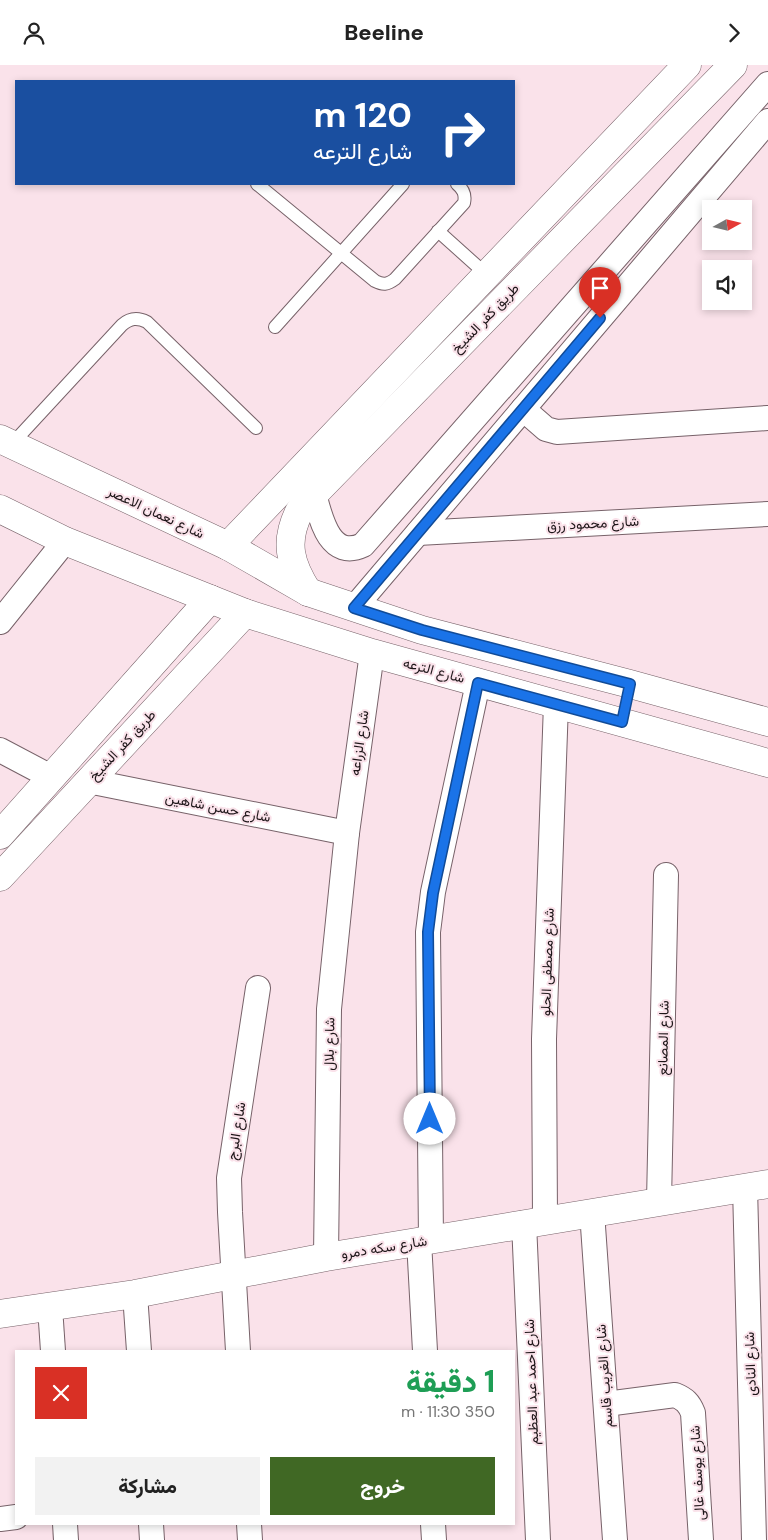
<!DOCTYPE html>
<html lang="ar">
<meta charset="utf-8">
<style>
body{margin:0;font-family:"DM Sans",Vazirmatn,sans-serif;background:#f2f2f2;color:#222;direction:rtl;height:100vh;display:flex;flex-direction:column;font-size:19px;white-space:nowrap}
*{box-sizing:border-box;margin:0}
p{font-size:16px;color:#767676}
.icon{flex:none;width:28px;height:28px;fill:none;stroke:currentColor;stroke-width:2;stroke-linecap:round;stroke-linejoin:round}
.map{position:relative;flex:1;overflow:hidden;direction:ltr}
.sheet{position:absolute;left:15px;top:1285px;width:500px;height:175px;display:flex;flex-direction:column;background:#fff;border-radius:0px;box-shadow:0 2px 8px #0003;direction:rtl}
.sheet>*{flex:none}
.guide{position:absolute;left:15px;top:15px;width:500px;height:105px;border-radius:0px;box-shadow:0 2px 8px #0003;direction:rtl;background:#1a4fa0;color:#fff;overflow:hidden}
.needle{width:32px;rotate:82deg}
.controls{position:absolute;left:702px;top:135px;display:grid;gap:10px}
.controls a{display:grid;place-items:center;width:50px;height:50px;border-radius:0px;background:#fff;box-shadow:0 2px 8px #0003;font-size:25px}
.pin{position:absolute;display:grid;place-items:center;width:42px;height:42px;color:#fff;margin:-51px -21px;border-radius:50% 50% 50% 0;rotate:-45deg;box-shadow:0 0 5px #0007}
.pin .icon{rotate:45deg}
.me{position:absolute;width:55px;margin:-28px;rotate:0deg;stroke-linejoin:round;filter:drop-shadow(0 0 4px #0008)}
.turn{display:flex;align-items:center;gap:18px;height:105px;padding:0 20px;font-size:22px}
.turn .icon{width:65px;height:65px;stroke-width:2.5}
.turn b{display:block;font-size:35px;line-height:42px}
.round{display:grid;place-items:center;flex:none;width:52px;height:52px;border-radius:0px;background:#f2f2f2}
.head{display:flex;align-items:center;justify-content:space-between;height:85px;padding:0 20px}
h1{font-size:30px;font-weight:800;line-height:38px;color:#1e9e55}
.button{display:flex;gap:10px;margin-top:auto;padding:10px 20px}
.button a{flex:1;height:58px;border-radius:0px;background:#406824;color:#fff;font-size:20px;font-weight:800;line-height:58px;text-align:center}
.button a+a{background:#f2f2f2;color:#222}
header{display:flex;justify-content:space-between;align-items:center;height:65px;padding:0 20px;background:#fff;font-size:22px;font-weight:800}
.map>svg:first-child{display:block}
</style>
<header><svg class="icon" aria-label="forward" viewBox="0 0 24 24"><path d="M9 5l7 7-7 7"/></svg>Beeline<svg class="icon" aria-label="person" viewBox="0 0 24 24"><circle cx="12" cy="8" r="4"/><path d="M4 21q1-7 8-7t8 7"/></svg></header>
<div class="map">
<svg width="768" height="1475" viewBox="0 0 768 1475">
<rect width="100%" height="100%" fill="#fae2ea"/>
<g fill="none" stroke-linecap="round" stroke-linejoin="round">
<defs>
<g id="service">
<path d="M257 119 375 216C383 220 387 220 395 214L464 138C466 129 463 124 457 119"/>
<path d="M438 166 487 210"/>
<path d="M275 262 403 119"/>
<path d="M12 379 122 260C130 253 137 252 147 257L256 363"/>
</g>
<g id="minor">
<path d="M523 344 546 364 557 367 768 353"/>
<path d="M314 429C320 451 329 496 363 480L768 19"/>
<path d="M418 468 768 449"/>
<path d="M354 543 768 56"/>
<path d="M0 557 65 476"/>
<path d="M0 685 51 712"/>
<path d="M88 716 347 768"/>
<path d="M745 1122 754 1475"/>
<path d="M659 1136 666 810"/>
<path d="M592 1147 615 1475"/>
<path d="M545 1155 544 974 556 639"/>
<path d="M524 1158 538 1475"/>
<path d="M431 1174 428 867 433 827 478 618"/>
<path d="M419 1176 425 1286"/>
<path d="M326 1192 329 944 347 768 372 588"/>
<path d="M135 1229 139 1286"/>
<path d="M50 1242 53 1286"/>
<path d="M238 1286 230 1147 229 1113 258 923"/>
<path d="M606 1339 675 1330C685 1334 689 1338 693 1348L701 1475"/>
<path d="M0 1454 16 1452"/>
<path d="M65 1459 66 1475"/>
<path d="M151 1459 152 1475"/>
<path d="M249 1459 250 1475"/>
<path d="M433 1459 434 1475"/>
</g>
<g id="tertiary">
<path d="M228 481 687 0"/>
<path d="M308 527C290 499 284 477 299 447 303 440 309 434 314 429L733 0"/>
<path d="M0 770 210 534"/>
<path d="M0 812 245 548"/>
</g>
<g id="secondary">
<path d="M0 374 228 481 308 527 422 565 630 619 768 657"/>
<path d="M0 444 65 476 245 548 372 588 768 698"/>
<path d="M0 1249 135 1229 326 1192 768 1119"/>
</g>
</defs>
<!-- service casing -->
<use href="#service" stroke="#776269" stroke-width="14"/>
<!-- minor casing -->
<use href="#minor" stroke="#776269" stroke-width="26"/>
<!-- tertiary casing -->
<use href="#tertiary" stroke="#776269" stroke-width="29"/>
<!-- secondary casing -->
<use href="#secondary" stroke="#776269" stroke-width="29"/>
<!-- service -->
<use href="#service" stroke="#fff" stroke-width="12"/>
<!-- minor -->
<use href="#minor" stroke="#fff" stroke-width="24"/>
<!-- tertiary -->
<use href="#tertiary" stroke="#fff" stroke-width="28"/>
<!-- secondary -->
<use href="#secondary" stroke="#fff" stroke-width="28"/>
</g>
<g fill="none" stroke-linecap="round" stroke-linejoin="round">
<defs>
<path id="route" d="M430 1054 428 867 433 828 478 618 622 657 630 619 422 565 354 543 600 253"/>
</defs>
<!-- route casing -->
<use href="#route" stroke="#114b97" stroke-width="12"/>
<!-- route -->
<use href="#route" stroke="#1a73e8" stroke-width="9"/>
</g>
<g text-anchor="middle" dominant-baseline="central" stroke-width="4" stroke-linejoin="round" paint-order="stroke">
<!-- street labels -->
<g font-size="14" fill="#1e1619" stroke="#fae2ea">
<text transform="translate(485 253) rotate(-46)">طريق كفر الشيخ</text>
<text transform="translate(156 447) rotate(25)">شارع نعمان الاعصر</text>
<text transform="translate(593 458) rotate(-3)">شارع محمود رزق</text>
<text transform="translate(434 605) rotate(15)">شارع الترعه</text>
<text transform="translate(359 678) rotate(-82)">شارع الزراعه</text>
<text transform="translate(122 680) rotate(-47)">طريق كفر الشيخ</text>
<text transform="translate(218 742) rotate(11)">شارع حسن شاهين</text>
<text transform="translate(547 897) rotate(-88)">شارع مصطفى الحلو</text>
<text transform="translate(663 973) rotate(-89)">شارع المصانع</text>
<text transform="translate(329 979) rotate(-89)">شارع بلال</text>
<text transform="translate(236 1066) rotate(-81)">شارع البرج</text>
<text transform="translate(384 1182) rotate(-9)">شارع سكه دمرو</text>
<text transform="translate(750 1299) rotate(-92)">شارع النادى</text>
<text transform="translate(604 1311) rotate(-94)">شارع الغريب قاسم</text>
<text transform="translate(531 1317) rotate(-92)">شارع احمد عبد العظيم</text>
<text transform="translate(697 1408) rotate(-93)">شارع يوسف غالى</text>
</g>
</g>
</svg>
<div class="controls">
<a><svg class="needle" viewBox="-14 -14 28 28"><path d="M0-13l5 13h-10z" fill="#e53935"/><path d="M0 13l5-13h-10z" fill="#767676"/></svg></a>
<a><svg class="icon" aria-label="sound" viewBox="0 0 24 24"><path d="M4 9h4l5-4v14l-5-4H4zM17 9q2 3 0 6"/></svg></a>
</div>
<div class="pin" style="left:600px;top:253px;background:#d93025"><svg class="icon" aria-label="arrive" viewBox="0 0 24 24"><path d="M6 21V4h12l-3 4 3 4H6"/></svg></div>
<svg class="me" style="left:430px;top:1054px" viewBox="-20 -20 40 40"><circle r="19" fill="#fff"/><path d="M0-13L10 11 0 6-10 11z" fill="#1a73e8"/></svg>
<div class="guide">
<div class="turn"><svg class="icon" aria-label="right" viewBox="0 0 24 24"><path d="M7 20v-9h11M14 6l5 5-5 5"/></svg><div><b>120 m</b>شارع الترعه</div></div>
</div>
<section class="sheet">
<div class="head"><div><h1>1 دقيقة</h1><p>350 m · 11:30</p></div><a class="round" style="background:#d93025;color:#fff"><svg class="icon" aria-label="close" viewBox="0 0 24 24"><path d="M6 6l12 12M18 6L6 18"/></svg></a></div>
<div class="button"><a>خروج</a><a>مشاركة</a></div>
</section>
</div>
